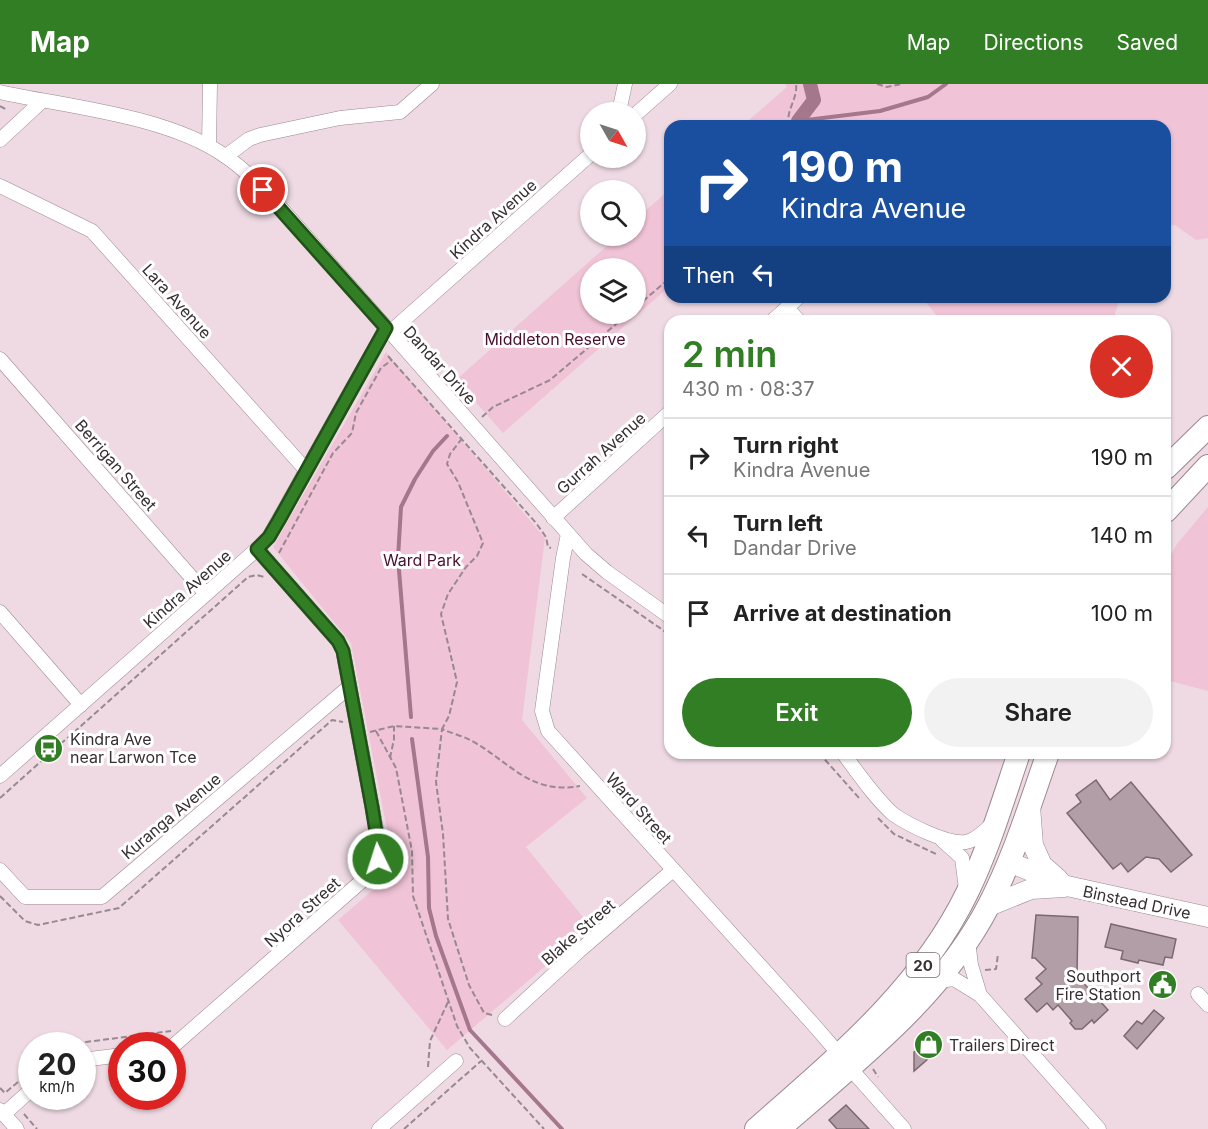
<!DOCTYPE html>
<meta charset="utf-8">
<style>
body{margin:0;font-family:Inter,sans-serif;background:#f2f2f2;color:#222;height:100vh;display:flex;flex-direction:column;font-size:22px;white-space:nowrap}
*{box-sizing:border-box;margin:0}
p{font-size:20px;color:#767676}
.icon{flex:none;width:33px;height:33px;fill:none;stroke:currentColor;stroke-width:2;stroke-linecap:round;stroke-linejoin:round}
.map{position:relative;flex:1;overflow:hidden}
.side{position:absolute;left:664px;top:231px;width:507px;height:444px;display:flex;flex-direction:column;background:#fff;border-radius:18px;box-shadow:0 2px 4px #0004}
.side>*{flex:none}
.guide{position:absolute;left:664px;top:36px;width:507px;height:183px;border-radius:18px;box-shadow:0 2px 4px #0004;background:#1a4fa0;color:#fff;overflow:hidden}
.needle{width:39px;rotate:129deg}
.fabs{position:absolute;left:580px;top:18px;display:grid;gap:12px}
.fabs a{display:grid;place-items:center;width:66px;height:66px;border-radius:50%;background:#fff;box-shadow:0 2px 4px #0004;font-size:30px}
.speed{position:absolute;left:18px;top:948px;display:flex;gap:12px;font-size:30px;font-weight:700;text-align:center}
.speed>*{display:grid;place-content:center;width:78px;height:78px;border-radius:50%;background:#fff;box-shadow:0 2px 4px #0004;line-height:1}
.speed small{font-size:15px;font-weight:400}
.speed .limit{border:9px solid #d22;background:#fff;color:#111}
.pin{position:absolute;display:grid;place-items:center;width:51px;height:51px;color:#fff;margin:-26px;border:3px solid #fff;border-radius:50%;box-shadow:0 2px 6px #0007}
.me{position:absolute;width:66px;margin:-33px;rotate:356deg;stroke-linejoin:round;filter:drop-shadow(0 0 4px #0008)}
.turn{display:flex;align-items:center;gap:21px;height:126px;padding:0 18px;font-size:27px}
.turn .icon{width:78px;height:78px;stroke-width:2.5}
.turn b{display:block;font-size:42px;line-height:51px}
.then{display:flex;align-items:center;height:57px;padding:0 18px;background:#0003;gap:12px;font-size:22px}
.round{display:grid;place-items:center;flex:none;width:63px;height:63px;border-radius:32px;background:#f2f2f2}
.summary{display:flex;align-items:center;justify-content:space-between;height:102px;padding:0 18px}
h1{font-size:36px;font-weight:600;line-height:45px;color:#327e25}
.primary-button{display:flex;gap:12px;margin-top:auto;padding:12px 18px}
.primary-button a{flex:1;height:69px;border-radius:36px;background:#327e25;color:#fff;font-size:24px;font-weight:600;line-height:69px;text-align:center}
.primary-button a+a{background:#f2f2f2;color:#222}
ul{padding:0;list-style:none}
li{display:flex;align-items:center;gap:18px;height:78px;padding:0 18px;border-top:2px solid #e0e0e0}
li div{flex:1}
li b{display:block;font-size:22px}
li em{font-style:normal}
header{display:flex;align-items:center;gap:36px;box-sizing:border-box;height:84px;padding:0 30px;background:#327e25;color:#fff}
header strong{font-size:28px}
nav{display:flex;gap:33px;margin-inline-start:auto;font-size:21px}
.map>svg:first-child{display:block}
</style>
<header>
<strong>Map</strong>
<nav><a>Map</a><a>Directions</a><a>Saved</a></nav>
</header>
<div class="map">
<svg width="1208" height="1045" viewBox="0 0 1208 1045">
<rect width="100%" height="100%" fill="#efdae3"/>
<!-- green -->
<g fill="#f0c3d6" fill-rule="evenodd">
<path d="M785 0H1208V154L1196 156 1175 141 1166 142V42H742L787 3Z"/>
<path d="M670 105V202L503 349 456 296 618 152H636V135ZM636 184V230H591V184Z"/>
<path d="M922 213H1120L1113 237H941Z"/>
<path d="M386 268 545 454 522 636 587 714 526 763 591 843 447 966 338 836 395 787 351 559 273 463Z"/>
<path d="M1208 423V607L1166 596V479L1177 460Z"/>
</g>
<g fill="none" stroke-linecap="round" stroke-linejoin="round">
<!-- stream -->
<g stroke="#a5778c" stroke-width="4">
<path d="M798 37 880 27 928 13 946 0"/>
<path d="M411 633 398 474 401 423 415 395 433 367 447 352"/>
<path d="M412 655 428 773 429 824 436 852 470 946 562 1045"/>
</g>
<!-- canal -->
<path stroke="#a5778c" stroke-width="14" d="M798 37 814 16 810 0"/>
</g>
<!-- building -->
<g fill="#b29ea6" stroke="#7b6870" stroke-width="1.5">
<path d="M1096 696 1110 716 1131 698 1192 771 1171 788 1159 775 1146 773 1128 788 1121 779 1113 785 1067 729 1081 718 1076 711Z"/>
<path d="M1036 831 1078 833 1077 892 1108 926 1094 939 1092 936 1082 945H1075L1070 939 1072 937 1058 921 1053 926 1047 919 1037 928 1025 915 1042 900 1036 894 1046 885 1035 874H1032Z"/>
<path d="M1111 840 1176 855 1172 874 1165 873 1163 881 1139 876 1138 879 1121 875 1123 867 1105 863Z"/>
<path d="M1154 926 1164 934 1137 965 1124 952 1137 937 1142 940Z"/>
<path d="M918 965 937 967 914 987V968Z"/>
<path d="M846 1021 869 1045H837L829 1036Z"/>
</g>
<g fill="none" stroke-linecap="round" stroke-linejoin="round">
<defs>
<g id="street">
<path d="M0 8C68 23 168 32 225 72 246 86 263 105 280 123L586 470 607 488 670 533"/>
<path d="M619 28 625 0"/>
<path d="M636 30 670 0"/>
<path d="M0 56 42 17"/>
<path d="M209 62 210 0"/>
<path d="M226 72 249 55 260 51 340 34 400 28 432 0"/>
<path d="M0 102 92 147 306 386"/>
<path d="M787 224 799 237"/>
<path d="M772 237 799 213"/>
<path d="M389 249 591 70"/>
<path d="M0 275 206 510"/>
<path d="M553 434 670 328"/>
<path d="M568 450 563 474 542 627 548 647 813 940 839 970"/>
<path d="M0 528 81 621"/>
<path d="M843 669C858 689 874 713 893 730 907 740 948 761 966 758 976 756 985 747 992 740"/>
<path d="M0 692 257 465 269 453 386 244"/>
<path d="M942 756 962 774 966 805"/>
<path d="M0 786 25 813H102L349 603"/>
<path d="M968 856 971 881 980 911"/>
<path d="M938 897 954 895 980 911 1099 1045"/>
<path d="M1198 910 1208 921"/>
<path d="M505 935 579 867 673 786"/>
<path d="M172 963 372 788 378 775 379 760 343 567 338 557 257 465"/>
<path d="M82 976 122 971"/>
<path d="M849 983 904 1045"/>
<path d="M0 1026 17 1045"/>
<path d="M4 1030 32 1005"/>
<path d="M379 1045 456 977"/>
</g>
<g id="secondary">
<path d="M1030 722 1033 761 1042 781 1058 795"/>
<path d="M1009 778 1067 802 1208 833"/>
<path d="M989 822 1031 805 1064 803"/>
</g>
<g id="primary">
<path d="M1166 384 1208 343"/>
<path d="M1166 427 1208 382"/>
<path d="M756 1045C835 975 920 906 967 809 989 764 1003 716 1019 669"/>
<path d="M779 1045C855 978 941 914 989 821 1014 773 1030 720 1048 669"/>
</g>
</defs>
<!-- street casing -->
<use href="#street" stroke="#9b8890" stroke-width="15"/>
<!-- secondary casing -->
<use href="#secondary" stroke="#9b8890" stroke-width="21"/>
<!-- primary casing -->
<use href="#primary" stroke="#9b8890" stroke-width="24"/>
<!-- path -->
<g stroke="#97898f" stroke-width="2" stroke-dasharray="6 3" stroke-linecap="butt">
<path d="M877 0 887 3 901 0"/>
<path d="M0 22 7 26"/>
<path d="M789 42C785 27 798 15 796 0"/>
<path d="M636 223 670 194"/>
<path d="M388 272 536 439 546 453 548 463 551 464"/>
<path d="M482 333 493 323 550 296 628 230"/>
<path d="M279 469 333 369 352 349 356 329 381 284 392 276"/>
<path d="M582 490 670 551"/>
<path d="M376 647 396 684 412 767 413 812 457 942 470 964 544 1045"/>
<path d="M370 648 394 642 442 645 449 632 457 598 441 530 448 510 466 483 477 472 483 459 458 398 447 380 450 370 464 352"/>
<path d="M819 669 860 715"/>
<path d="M390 674 394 655V642"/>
<path d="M0 714 248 493 257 491 264 493"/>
<path d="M878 734 894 750 936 770"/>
<path d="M0 812 25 837 38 841 119 824 332 636 343 638"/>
<path d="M985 886 996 885 998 870"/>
<path d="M492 931 484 929 469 901 448 835 443 750 436 698 442 645C451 649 463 652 472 657 510 678 530 711 580 702"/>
<path d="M77 962 86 958 171 947"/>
<path d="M428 983 430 957 448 918"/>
<path d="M873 985 878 993"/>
<path d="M0 1004 5 1009 32 986"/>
<path d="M24 1030 37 1045"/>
<path d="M404 1045 481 977"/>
</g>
<!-- street -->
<use href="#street" stroke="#fff" stroke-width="14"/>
<!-- secondary -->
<use href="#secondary" stroke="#fff" stroke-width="20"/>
<!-- primary -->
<use href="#primary" stroke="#fff" stroke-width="22"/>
</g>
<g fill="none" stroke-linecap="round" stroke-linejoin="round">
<defs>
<path id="route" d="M263 106 386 244 279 436 269 453 257 465 338 557 343 567 372 723 378 760V775"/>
</defs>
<!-- route casing -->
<use href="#route" stroke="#205218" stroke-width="15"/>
<!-- route -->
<use href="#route" stroke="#327e25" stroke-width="10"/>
</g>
<!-- icons -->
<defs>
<symbol id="bus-disc" viewBox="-11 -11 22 22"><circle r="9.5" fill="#327e25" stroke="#fff"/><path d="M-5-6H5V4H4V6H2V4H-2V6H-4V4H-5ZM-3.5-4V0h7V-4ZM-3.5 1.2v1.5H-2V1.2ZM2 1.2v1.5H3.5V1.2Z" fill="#fff"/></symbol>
<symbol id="civic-disc" viewBox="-11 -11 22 22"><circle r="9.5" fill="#327e25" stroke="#fff"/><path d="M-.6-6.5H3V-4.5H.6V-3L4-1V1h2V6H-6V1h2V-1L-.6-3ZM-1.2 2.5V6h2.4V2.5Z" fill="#fff"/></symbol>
<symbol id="shop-disc" viewBox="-11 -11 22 22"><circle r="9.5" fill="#327e25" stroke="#fff"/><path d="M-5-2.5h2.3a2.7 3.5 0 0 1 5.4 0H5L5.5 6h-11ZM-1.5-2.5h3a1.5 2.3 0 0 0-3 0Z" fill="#fff"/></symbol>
</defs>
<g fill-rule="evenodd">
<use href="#bus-disc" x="32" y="648" width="33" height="33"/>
<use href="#civic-disc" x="1146" y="884" width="33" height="33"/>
<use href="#shop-disc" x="912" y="944" width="33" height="33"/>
</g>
<g text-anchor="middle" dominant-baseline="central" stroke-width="6" stroke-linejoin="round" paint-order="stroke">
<!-- shield labels -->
<rect fill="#fff" stroke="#736d70" stroke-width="1.5" x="906.5" y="869" width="33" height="24" rx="4.5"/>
<g font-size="15" font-weight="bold" fill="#372f32">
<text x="923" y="881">20</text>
</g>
<!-- street labels -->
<g font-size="16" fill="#372f32" stroke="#fff">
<text transform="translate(493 135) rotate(-42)">Kindra Avenue</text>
<text transform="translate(177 217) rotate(48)">Lara Avenue</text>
<text transform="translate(440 281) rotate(48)">Dandar Drive</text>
<text transform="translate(601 369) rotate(-42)">Gurrah Avenue</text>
<text transform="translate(116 381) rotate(49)">Berrigan Street</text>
<text transform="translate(187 505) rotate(-41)">Kindra Avenue</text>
<text transform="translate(639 724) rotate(48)">Ward Street</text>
<text transform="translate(171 732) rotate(-40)">Kuranga Avenue</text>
<text transform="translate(1137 818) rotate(12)">Binstead Drive</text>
<text transform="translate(302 828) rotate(-42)">Nyora Street</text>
<text transform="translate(578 848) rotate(-41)">Blake Street</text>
</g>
<!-- park labels -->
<g font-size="16" fill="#490f2f" stroke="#fff">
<text x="555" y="255">Middleton Reserve</text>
<text x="422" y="476">Ward Park</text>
</g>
<!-- poi labels -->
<g font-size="16" fill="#372f32" stroke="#fff" text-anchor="start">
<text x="70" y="655">Kindra Ave<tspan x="70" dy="18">near Larwon Tce</tspan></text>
<text x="1141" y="892" text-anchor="end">Southport<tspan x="1141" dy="18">Fire Station</tspan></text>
<text x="949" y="961">Trailers Direct</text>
</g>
</g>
</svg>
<div class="fabs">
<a><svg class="needle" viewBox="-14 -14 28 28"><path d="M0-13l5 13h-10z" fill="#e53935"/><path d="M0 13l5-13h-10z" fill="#767676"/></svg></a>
<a><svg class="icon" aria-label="search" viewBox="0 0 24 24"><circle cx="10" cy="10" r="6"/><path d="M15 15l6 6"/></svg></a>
<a><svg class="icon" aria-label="layers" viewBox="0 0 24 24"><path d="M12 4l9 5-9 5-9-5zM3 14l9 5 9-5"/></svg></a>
</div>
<div class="speed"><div>20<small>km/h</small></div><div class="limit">30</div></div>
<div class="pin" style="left:263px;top:106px;background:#d93025"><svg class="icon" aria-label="arrive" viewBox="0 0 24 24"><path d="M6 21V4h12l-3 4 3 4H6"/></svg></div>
<svg class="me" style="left:378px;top:775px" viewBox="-20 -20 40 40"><circle r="17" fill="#327e25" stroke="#fff" stroke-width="3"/><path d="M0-11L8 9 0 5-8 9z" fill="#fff"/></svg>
<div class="guide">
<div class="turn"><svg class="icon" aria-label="right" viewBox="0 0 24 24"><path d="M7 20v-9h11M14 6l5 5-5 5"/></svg><div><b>190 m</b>Kindra Avenue</div></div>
<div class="then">Then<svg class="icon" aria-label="left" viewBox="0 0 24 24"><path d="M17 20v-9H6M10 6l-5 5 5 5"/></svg></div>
</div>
<section class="side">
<div class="summary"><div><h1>2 min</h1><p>430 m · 08:37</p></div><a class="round" style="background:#d93025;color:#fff"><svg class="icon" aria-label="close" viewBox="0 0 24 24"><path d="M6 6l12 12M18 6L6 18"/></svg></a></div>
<ul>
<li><svg class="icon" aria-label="right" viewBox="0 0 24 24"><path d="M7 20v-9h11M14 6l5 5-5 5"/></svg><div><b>Turn right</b><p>Kindra Avenue</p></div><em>190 m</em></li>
<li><svg class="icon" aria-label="left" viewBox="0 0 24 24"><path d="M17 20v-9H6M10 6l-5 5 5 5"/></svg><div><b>Turn left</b><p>Dandar Drive</p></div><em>140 m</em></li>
<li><svg class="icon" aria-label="arrive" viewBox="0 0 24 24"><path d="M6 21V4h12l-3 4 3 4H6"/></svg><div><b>Arrive at destination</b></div><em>100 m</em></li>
</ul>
<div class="primary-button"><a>Exit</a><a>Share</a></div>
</section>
</div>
